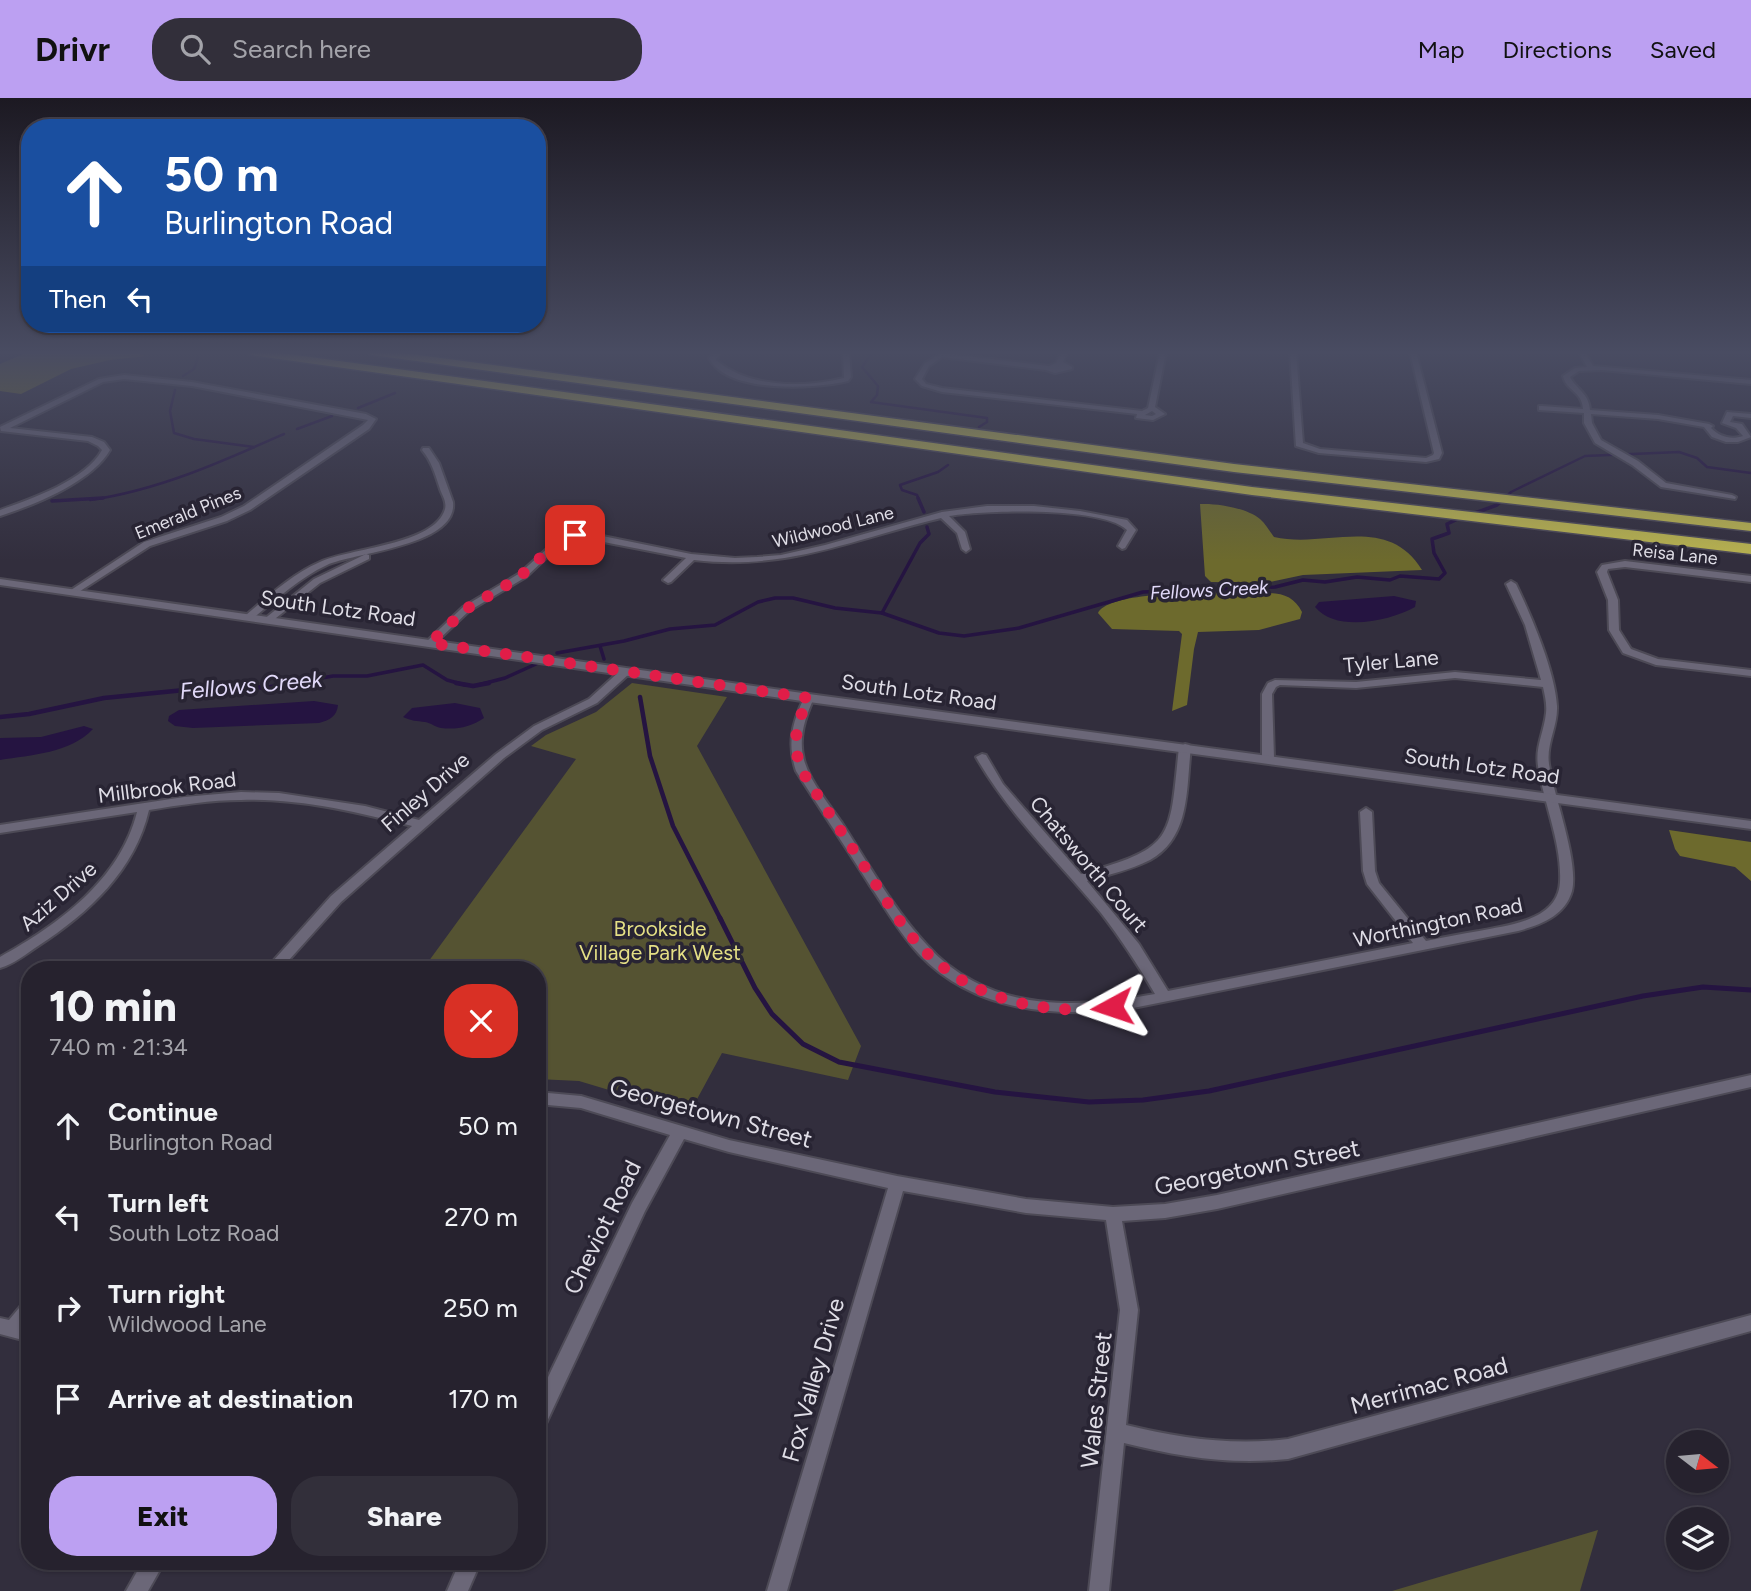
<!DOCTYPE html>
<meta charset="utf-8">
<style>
body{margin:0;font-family:Figtree,sans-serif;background:#322f3a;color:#f1f3f6;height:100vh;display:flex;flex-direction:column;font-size:26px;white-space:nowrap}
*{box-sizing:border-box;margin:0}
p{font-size:23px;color:#a4a4aa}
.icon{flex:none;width:38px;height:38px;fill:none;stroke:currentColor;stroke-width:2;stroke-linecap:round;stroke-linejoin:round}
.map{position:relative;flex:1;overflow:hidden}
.side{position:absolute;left:21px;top:863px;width:525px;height:609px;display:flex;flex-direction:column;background:#26222e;border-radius:28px;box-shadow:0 2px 5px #0004,0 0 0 2px #423f4a}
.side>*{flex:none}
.top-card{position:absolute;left:21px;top:21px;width:525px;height:214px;border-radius:28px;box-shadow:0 2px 5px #0004,0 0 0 2px #423f4a;background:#1a4fa0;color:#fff;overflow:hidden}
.needle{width:46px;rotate:106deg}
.fabs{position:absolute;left:1666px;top:1332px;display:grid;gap:14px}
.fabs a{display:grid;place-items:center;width:63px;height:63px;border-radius:50%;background:#26222e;box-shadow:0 2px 5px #0004,0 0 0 2px #423f4a;font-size:35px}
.pin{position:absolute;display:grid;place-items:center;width:60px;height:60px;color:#fff;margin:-30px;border-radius:14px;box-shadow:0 4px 10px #0006}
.me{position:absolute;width:77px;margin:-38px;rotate:265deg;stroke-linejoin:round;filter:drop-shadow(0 0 5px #0008)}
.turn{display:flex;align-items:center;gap:24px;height:147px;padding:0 28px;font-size:32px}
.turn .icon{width:91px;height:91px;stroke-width:2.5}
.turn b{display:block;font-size:49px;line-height:60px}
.then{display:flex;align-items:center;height:66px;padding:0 28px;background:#0003;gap:14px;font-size:26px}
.round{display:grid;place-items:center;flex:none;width:74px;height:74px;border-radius:28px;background:#322f3a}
.summary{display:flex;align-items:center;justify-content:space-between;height:119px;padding:0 28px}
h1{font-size:42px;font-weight:800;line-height:52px}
.action{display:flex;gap:14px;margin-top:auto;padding:14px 28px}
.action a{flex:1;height:80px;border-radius:28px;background:#bca0f2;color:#111;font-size:28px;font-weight:800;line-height:80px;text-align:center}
.action a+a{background:#322f3a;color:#f1f3f6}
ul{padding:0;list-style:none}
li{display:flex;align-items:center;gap:21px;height:91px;padding:0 28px}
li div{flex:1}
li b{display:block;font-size:26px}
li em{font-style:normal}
header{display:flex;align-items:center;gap:42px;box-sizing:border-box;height:98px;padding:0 35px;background:#bca0f2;color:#111}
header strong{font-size:33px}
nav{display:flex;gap:38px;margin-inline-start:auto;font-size:24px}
.search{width:490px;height:63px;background:#322f3a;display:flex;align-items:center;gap:18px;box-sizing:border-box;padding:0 24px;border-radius:28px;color:#a4a4aa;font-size:26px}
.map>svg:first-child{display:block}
</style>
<header>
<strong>Drivr</strong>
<div class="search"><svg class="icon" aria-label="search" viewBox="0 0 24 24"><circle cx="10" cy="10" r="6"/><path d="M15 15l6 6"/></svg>Search here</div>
<nav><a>Map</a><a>Directions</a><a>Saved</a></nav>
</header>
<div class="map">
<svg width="1751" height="1493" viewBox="0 0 1751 1493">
<rect width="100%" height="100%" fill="#322e3d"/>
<!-- green -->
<g fill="#555332">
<path d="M632 585 727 599 697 648 861 948 848 982 722 955 689 1016 579 983 537 981V872L423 871 576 661 531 648 546 637 596 614Z"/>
<path d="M1598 1432 1580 1493H1392Z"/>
</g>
<!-- forest -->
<g fill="#6d6a2d">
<path d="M28 254H131L146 258 110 262 71 271 21 296 0 293V266Z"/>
<path d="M1200 406C1217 405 1247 410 1260 421 1266 426 1270 434 1274 439 1326 451 1387 415 1422 472L1303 477 1265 485 1211 484 1205 478Z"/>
<path d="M1268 495C1284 495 1295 500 1302 514L1300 521 1259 532 1198 534 1194 551 1187 607 1172 613 1182 536 1179 533 1112 531 1098 515C1111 490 1238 495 1268 495Z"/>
<path d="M1669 732 1751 744V783L1735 769 1680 758 1675 751Z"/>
</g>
<!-- water -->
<g fill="#251441">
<path d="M1394 498 1416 503 1415 509C1390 523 1336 535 1315 509L1319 504Z"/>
<path d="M314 603 338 607C337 618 330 622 319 625L193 630 175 628 168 623 169 618 179 612Z"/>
<path d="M455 605 480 610 484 620C471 629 456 632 441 630 435 629 431 625 425 624 417 623 411 623 403 619L412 610Z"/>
<path d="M84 628 93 631C71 655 31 657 0 662V640L41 639Z"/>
</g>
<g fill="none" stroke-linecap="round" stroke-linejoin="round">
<!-- stream-far3 -->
<g stroke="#251441" stroke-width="2.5">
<path d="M872 254 862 269 878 288 877 297 871 304 987 320V324L979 329"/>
<path d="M183 278 194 271 198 259"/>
<path d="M175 292 170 313 174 335 194 341 254 349"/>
<path d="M358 310 395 295"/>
<path d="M297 331 332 318"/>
<path d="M90 402C159 392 221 364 284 336"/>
<path d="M919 402 917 397 902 392 900 387 938 374 948 367"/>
<path d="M1503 402 1511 394 1585 358 1679 354 1697 360 1707 369 1751 375"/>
</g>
<!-- stream-far2 -->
<g stroke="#251441" stroke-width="3.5">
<path d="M918 400 924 414"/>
<path d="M52 403 103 400"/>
<path d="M1475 415 1497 407 1505 400"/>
<path d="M882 515 920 445 929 436 927 429"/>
<path d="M600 548 604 561"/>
<path d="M557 555 624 543 670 531 715 527 758 504 775 500H793L835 510 882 515 939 535 964 538 1019 530 1143 494 1275 489 1303 482 1325 484 1357 479 1390 482 1400 478 1439 481 1445 475 1434 455 1432 441 1449 435 1447 426 1460 420"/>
<path d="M233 587H237"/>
<path d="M282 587 333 578H367L423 567 447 582 465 587"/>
<path d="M478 587 505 580 536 566"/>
</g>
<!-- stream-far1 -->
<g stroke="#251441" stroke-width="4.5">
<path d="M456 585 473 588 489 585"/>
<path d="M640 599 650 658 673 728 721 822"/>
<path d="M0 619 29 616 104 600 235 587 266 590 292 585"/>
</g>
<!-- stream -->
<path stroke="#251441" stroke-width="5" d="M720 820 755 890 772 916 803 946 839 964 995 994 1089 1004 1143 1002 1209 993 1643 898 1703 889 1751 892"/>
<defs>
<g id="minor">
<path d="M715 254H721L716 262C749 290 803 290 844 280L843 254H849L851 279 848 283C815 291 727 296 709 260Z"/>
<path d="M1061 254H1067L1063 264 1072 269V271L1055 275 1046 272 942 259 929 268 922 281 926 286 942 290 1142 313 1148 310 1160 254H1166L1155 309 1165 316 1153 322 1136 320 1137 316 942 294 922 288 915 281 925 265 941 255 1049 268 1056 265ZM1152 313 1156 316 1152 318 1145 317Z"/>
<path d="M1290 254H1296L1303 345 1320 351 1426 360 1433 357 1434 355 1410 254H1416L1442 355 1439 361 1426 364 1319 355 1296 348Z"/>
<path d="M1579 254H1585L1593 268 1751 282V286L1602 272 1579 273 1570 279C1576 291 1589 295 1590 312L1658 317 1709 326 1713 328 1711 330C1720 339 1731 342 1743 338L1736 330 1722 325 1727 314 1751 316V320L1733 318 1730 324 1742 326 1751 339 1738 344H1726L1712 339 1704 329 1658 321 1591 316 1592 325 1601 342 1638 363 1666 385 1732 397 1736 399 1735 401 1661 389 1632 367 1595 345 1584 325V315L1539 312V308H1542L1583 311C1582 293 1566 293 1563 278L1575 270 1587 269Z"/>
<path d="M124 277 192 284 366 316 376 321 369 331 250 412 227 423 150 448 74 497 69 494 71 492 144 444 221 419 244 408 363 327 368 322 192 288 124 281 103 284 10 330 92 339 104 344 110 352C92 384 34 407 0 418V412C31 401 86 382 102 352L98 348 88 343 1 333 0 329 99 281Z"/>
<path d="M423 350H429L439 365 453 404C458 448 355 454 327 467 299 480 276 502 252 521H246V517C269 498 292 476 320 464 349 450 435 447 445 411 447 404 442 397 440 391 435 376 432 364 422 352Z"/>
<path d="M987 408H1034L1080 413 1127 422 1136 432 1125 450 1122 451 1118 448 1127 432C1103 408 983 412 949 418L965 434 970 451 966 454 962 451 957 435 941 420C853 441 788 473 694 462L671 484 668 485 663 482 665 480 686 460 583 440 563 444 526 479 469 513 433 547 430 548 425 545 463 509 520 475 560 439 583 434 691 456 735 460 757 459 781 457 825 447 942 414Z"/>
<path d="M366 456 369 457V461L320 485 271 524H265L263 522 314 481Z"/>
<path d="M1625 463 1751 478V484L1625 469 1608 471 1607 474 1618 502 1619 532 1631 551 1658 561 1751 572V578L1656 567 1623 555 1609 532 1608 502 1597 474 1602 467Z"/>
<path d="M1511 483 1516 486C1531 517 1555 573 1557 608 1558 628 1546 646 1549 666 1554 699 1579 763 1572 793 1565 818 1540 827 1518 833L1128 911C1054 920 973 913 919 856 899 835 885 809 869 786 845 748 820 711 796 673 787 646 792 625 804 600L805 598H813L814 600C805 620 798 640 804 662 810 684 829 706 842 725 868 765 894 812 927 847 940 862 956 874 973 883 1028 913 1095 907 1155 896 1138 867 1121 841 1101 815 1059 764 1009 717 976 659L982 656 986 657 1003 686 1081 776C1176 749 1169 742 1179 649L1185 646 1189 647 1191 649C1186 690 1191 739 1150 762 1130 772 1108 777 1087 783L1139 846 1168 893 1413 845 1367 786 1363 773 1360 714 1366 710 1372 714 1375 773 1379 785 1426 843C1444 839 1461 836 1479 833 1508 827 1558 823 1560 784 1562 746 1544 706 1538 668 1535 649 1544 634 1546 615 1547 606 1545 598 1543 589L1455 580 1356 590 1280 587 1276 589 1272 596 1274 660 1268 663 1262 660V596L1268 585 1275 582 1356 584 1455 574 1541 582 1525 527 1506 486Z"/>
<path d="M625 571 629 572V576L597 605 542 632 504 660 341 804 280 872H265L331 798 412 728C357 714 298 700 241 702 211 702 180 707 149 712 135 772 89 815 38 848 26 856 14 866 0 870V859C59 826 120 782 137 714L0 735V727L184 699 241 694 279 695 365 708 419 722 496 656 534 628 589 601 621 572Z"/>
<path d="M1751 977V989L1217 1111 1165 1120 1122 1123 1138 1212 1126 1327C1180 1340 1232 1348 1288 1341L1751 1217V1233L1288 1361C1232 1367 1179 1359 1124 1345L1109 1493H1089L1120 1212 1106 1122 1026 1115 903 1093 787 1493H767L888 1090 729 1054 684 1041 645 1113 544 1330 537 1332V1302L632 1105 670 1037 581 1010 537 1006V994L581 998 729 1042 897 1078 1026 1101 1113 1109 1165 1106 1217 1097Z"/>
<path d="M30 1202V1224L27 1227 30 1228V1244L0 1236V1220L9 1222 24 1204Z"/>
<path d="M143 1463H165L148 1493H126Z"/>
<path d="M460 1463H481L468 1493H447Z"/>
</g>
<path id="tertiary" d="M0 481 809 596 1751 723V731L809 604 0 487Z"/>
<g id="motorway">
<path d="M246 254H274L1252 389 1751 446V456L1252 397 251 257Z"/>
<path d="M367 254H396L1234 366 1751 425V433L1234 374 372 257Z"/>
</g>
</defs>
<!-- minor casing -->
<use href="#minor" stroke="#4d4a56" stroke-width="4"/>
<!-- tertiary casing -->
<use href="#tertiary" stroke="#4d4a56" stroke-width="4"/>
<!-- motorway casing -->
<use href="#motorway" stroke="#4d4a56" stroke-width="3"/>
<!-- minor -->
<use href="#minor" fill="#6b6778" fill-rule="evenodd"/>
<!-- tertiary -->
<use href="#tertiary" fill="#6b6778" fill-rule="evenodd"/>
<!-- motorway -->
<use href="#motorway" fill="#b9b34f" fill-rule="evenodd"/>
</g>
<!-- sky -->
<linearGradient id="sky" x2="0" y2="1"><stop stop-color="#1c1922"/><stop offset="0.55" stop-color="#494c62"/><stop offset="1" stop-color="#494c62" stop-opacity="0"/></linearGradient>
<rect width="1751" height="463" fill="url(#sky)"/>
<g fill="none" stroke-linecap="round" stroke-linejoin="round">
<!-- route -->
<path stroke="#e11d48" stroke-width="12" stroke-dasharray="0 21.6" d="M575 437 560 442 517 481 466 511 430 545 809 600C796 625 791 646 802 673 826 711 851 748 875 785 891 810 907 837 929 857 976 903 1048 918 1112 909"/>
</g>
<g text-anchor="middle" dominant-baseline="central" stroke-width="7" stroke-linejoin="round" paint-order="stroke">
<!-- far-street labels -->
<g font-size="18" fill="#dfdde6" stroke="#282433">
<text transform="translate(188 415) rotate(-22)">Emerald Pines</text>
<text transform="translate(833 429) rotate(-14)">Wildwood Lane</text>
<text transform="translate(1675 456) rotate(6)">Reisa Lane</text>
</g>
<!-- far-water labels -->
<g font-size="19" font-style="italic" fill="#e1d9f9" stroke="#282433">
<text transform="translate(1209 492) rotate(-3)">Fellows Creek</text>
</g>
<!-- street labels -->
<g font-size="21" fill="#dfdde6" stroke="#282433">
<text transform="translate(338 510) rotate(8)">South Lotz Road</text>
<text transform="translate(1391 563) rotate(-5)">Tyler Lane</text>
<text transform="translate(919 594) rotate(8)">South Lotz Road</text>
<text transform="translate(1482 668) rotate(8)">South Lotz Road</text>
<text transform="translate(167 689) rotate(-7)">Millbrook Road</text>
<text transform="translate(425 694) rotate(-41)">Finley Drive</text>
<text transform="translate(1089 766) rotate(50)">Chatsworth Court</text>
<text transform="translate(58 798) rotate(-41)">Aziz Drive</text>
<text transform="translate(1438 824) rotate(-12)">Worthington Road</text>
</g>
<!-- park labels -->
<g font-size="21" fill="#e4df85" stroke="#282433">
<text x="660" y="830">Brookside<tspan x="660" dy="24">Village Park West</tspan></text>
</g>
<!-- water labels -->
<g font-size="23" font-style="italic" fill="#e1d9f9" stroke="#282433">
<text transform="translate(251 587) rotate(-5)">Fellows Creek</text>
</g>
<!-- near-street labels -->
<g font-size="24" fill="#dfdde6" stroke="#282433">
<text transform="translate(711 1015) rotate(15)">Georgetown Street</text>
<text transform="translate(1257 1069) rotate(-11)">Georgetown Street</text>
<text transform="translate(602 1129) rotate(-64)">Cheviot Road</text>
<text transform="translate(813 1282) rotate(-74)">Fox Valley Drive</text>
<text transform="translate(1429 1287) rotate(-15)">Merrimac Road</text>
<text transform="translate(1096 1302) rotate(-84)">Wales Street</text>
</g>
</g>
</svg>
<div class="fabs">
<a><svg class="needle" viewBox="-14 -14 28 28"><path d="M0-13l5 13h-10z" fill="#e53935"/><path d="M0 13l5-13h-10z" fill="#a4a4aa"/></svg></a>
<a><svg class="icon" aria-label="layers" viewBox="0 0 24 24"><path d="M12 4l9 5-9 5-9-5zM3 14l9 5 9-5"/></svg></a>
</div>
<div class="pin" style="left:575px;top:437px;background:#d93025"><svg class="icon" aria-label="arrive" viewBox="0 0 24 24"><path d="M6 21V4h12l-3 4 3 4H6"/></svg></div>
<svg class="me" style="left:1112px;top:909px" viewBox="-20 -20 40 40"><path d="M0-17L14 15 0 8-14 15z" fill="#e11d48" stroke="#fff" stroke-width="4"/></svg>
<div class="top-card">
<div class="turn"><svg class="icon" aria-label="ahead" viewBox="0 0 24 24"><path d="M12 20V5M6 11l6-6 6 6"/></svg><div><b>50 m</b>Burlington Road</div></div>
<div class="then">Then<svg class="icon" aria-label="left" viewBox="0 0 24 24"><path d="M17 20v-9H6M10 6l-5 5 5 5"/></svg></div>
</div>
<section class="side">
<div class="summary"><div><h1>10 min</h1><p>740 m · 21:34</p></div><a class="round" style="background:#d93025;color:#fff"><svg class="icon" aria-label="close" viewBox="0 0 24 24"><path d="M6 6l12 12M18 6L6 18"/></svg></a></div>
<ul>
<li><svg class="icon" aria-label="ahead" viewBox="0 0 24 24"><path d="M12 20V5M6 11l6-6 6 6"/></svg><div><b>Continue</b><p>Burlington Road</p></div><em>50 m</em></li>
<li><svg class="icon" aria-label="left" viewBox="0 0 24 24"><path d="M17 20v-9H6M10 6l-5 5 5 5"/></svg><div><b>Turn left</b><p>South Lotz Road</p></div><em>270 m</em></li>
<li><svg class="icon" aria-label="right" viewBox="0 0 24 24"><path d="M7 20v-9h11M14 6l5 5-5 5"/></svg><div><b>Turn right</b><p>Wildwood Lane</p></div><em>250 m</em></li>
<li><svg class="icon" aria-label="arrive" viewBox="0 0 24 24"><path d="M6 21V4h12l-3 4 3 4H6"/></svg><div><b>Arrive at destination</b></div><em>170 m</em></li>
</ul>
<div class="action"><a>Exit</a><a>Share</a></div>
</section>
</div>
